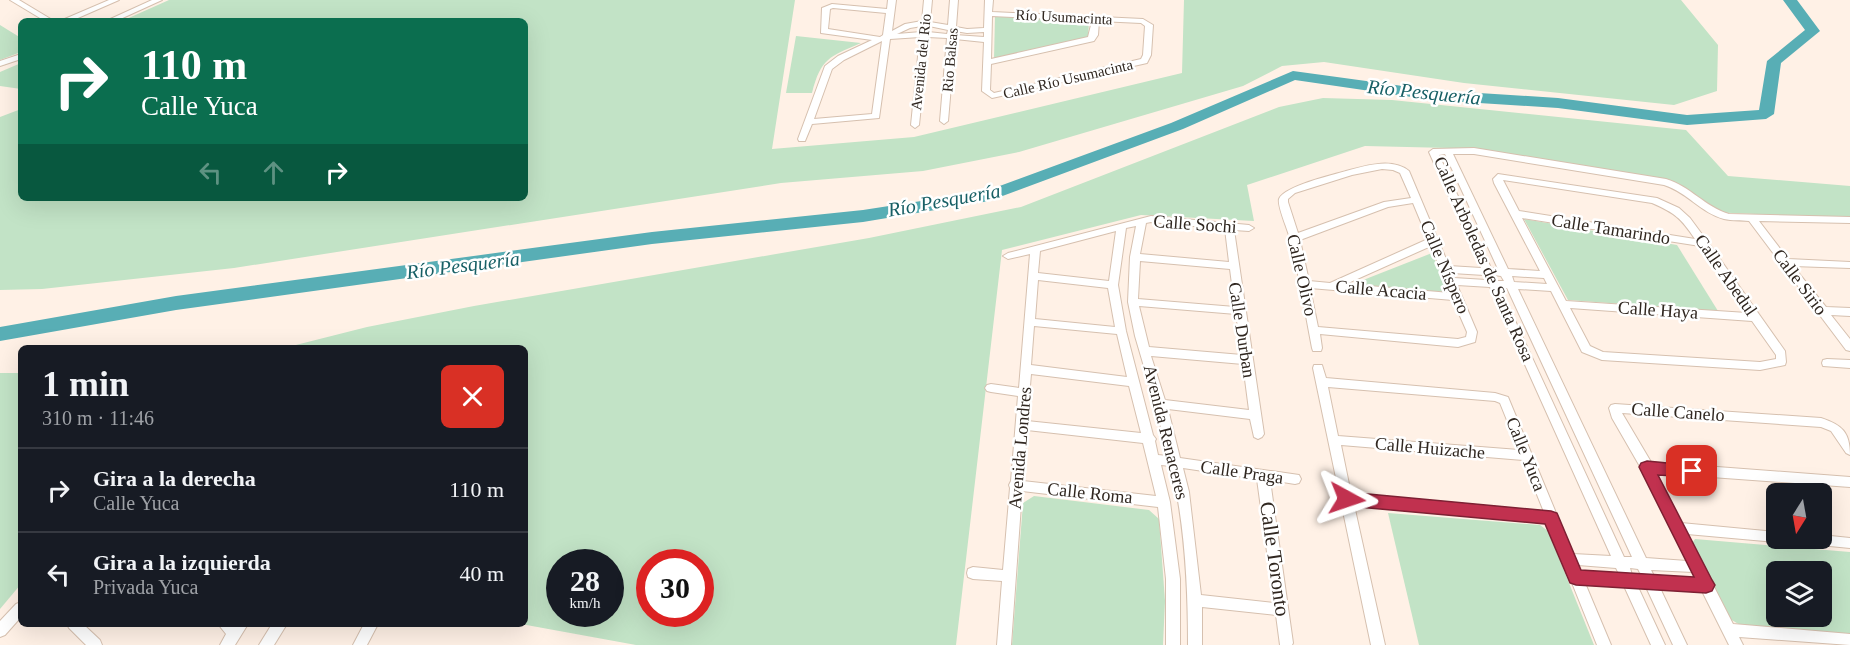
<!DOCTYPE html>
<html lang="es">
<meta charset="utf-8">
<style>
body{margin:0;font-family:Georgia,serif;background:#242831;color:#f1f3f6;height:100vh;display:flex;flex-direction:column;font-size:22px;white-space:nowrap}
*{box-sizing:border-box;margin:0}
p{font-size:20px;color:#9ea1a6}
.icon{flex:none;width:33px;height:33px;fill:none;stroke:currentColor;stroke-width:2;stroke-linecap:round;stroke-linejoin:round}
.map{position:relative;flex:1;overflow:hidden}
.side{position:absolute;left:18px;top:345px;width:510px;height:282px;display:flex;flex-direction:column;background:#171b24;border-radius:9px;box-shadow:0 6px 24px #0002}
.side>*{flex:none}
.guide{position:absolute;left:18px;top:18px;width:510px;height:183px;border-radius:9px;box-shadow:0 6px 24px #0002;background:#0b6e4f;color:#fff;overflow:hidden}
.needle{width:39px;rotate:191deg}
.buttons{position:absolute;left:1766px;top:483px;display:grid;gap:12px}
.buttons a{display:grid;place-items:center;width:66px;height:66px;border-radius:9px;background:#171b24;box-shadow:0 6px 24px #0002;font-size:30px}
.speed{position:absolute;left:546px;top:549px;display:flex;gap:12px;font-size:30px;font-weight:700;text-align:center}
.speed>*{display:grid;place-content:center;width:78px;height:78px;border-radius:50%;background:#171b24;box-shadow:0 6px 24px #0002;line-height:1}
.speed small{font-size:15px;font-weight:400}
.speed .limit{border:9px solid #d22;background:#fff;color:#111}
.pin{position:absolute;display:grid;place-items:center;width:51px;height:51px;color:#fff;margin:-26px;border-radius:12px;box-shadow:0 3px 9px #0006}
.me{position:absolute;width:66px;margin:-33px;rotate:95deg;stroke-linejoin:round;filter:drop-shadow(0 0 4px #0008)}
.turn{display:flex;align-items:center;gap:21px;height:126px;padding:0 24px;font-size:27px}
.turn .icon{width:78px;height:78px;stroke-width:2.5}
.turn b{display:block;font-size:42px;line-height:51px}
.lanes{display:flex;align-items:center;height:57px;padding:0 24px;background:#0003;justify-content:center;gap:30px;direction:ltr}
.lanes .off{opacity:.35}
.round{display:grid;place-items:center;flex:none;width:63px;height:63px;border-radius:9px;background:#242831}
.head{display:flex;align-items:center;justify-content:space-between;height:102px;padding:0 24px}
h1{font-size:36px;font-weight:600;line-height:45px}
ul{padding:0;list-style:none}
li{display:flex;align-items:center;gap:18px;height:84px;padding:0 24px;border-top:2px solid #363941}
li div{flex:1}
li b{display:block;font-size:22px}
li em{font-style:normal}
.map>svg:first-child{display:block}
</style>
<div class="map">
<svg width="1850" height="645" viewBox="0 0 1850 645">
<rect width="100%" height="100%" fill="#fff1e6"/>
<!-- green -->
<g fill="#c2e3c6" fill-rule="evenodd">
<path d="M169 0H795L772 149 914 137 1182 73 1184 0H1681L1718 45 1717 91 1674 105 1464 83 1324 62 1282 66 1243 86 1019 152 923 171 781 183 234 268 42 289 0 290V117L21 109V198H525V21H122Z"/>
<path d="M995 16 1089 21 1088 37 994 59Z"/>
<path d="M0 25 21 38V52L0 60Z"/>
<path d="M796 36 861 43C829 57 821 58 812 93H786Z"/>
<path d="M21 63V89L0 86V72Z"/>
<path d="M1323 98 1392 100 1686 130 1728 176 1850 186V218L1709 212 1667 184 1449 148 1365 146 1247 185 1254 221 1141 215 1002 250 956 645H636L521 624H525V348H284L367 327 474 306 869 238 1021 207 1279 107ZM560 562H610V614H560ZM650 562H700V614H650Z"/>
<path d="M1524 219 1677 245 1718 311 1568 300Z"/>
<path d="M1432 253 1449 293 1353 284Z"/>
<path d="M0 373H21V584L0 609Z"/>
<path d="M1034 496 1149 510 1159 519 1165 601 1163 645H1012L1023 503Z"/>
<path d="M1388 513 1540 525 1548 531 1594 645H1419Z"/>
<path d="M1695 539 1850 552V635L1742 626 1730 619 1690 546ZM1776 572H1821V616H1776Z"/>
</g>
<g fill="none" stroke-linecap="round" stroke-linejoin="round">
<!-- river -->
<path fill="#58aeb5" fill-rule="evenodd" d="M1783 0H1797L1820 31 1781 63 1774 114 1766 119 1687 125 1558 108 1432 100 1295 80 1183 129 989 201 863 222 652 244 176 310 0 341V327L176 296 652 232 863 210 986 191 1171 123 1293 71 1432 90 1558 98 1687 115 1759 110 1767 61 1805 30Z"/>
<defs>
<g id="street">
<path d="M10 0H19L54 21H45Z"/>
<path d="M109 0H119L71 21H60Z"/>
<path d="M152 0H162L116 21H106Z"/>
<path d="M888 0H896L892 31 905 24 922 21 924 0H932L930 22 948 25 950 0H958L956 27 967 29 984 28 985 0H993L992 12 1143 19 1153 25 1151 55 1147 63 992 98 982 91 984 42 955 39 948 121 944 124 940 121 947 38 928 37 919 125 915 128 911 125 920 37 890 39 879 118 812 124 805 141H799L798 139 825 66 838 56 872 40 821 33 822 8 832 4 887 9ZM833 8 886 13 883 35 880 37 828 29 830 9ZM992 16 1092 21 1088 37 991 59ZM1099 21 1141 23 1145 26 1143 55 1141 59 994 93 990 90 991 64 1094 41 1098 35ZM922 26 921 32 897 34 910 28ZM929 26 948 30 947 34 928 32ZM955 31 967 33 984 32V37L955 35ZM882 41 872 114 814 119 832 69 844 60Z"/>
<path d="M21 54V59L0 66V61Z"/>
<path d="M1474 148 1666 179C1690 186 1705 207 1729 214L1850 217V223L1759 221 1788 259 1850 262V268L1793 266 1826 307 1850 308V316L1831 315 1850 339V351L1846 350 1749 221C1741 220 1732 221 1724 219 1701 213 1687 192 1664 185L1474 154H1453L1508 269 1540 271 1494 183 1493 179 1498 174 1657 198 1679 208 1690 218 1707 241 1709 242 1710 245 1785 351 1786 362 1785 365 1760 370 1602 360 1582 352 1551 291 1518 289 1646 558 1687 561 1642 470 1612 418 1609 408 1611 405 1615 404 1821 418C1842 425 1850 432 1850 455L1846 453 1831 431 1821 427 1622 413 1651 462 1850 477V487L1656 473 1681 523 1776 532V538H1782L1776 542 1687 534 1733 624 1850 634V645L1739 637 1743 645H1729L1702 591 1660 588 1687 645H1673L1646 587H1638L1665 645H1651L1624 586 1585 583 1611 645H1597L1548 523 1354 505 1385 645H1371L1313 368 1314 365H1322L1326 378 1495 393 1508 397 1573 554 1611 556 1490 287 1457 285 1477 332 1475 342 1458 347 1320 334 1322 348 1321 351H1313L1312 348C1305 312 1299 274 1290 239 1288 230 1277 206 1279 199 1284 186 1333 175 1346 171 1365 166 1392 157 1409 171L1449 266 1481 268 1429 152 1433 149ZM1445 154 1498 269 1491 268 1439 155ZM1382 169 1393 170 1400 173 1411 198 1384 202 1298 233 1288 202V199L1295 193 1352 175ZM1503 180 1652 203C1675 213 1681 218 1695 239L1519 211ZM1413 203 1428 239 1330 283 1309 281 1300 240 1388 207ZM1522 218 1700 246 1747 313 1566 301ZM1431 246 1450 293 1346 284ZM1452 273 1484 275 1486 280 1454 278ZM1494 275 1501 276 1504 281H1497ZM1512 276 1544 278 1547 284 1514 282ZM1310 288 1453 300 1467 332 1466 337 1458 339 1318 327ZM1500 288H1507L1632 557H1624ZM1570 308 1752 321 1776 355V359L1760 362 1603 352 1590 346ZM1328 387 1495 401 1500 403 1519 450 1338 436ZM1341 445 1523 460 1544 512 1351 494ZM1578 565 1616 568 1619 574 1580 571ZM1630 568 1638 569 1641 575H1632ZM1651 570 1693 572 1696 579 1654 576Z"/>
<path d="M1151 216 1249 225 1254 228 1249 231 1234 230 1264 434 1262 437 1258 439 1254 437 1250 419 1168 409 1180 458 1299 475 1301 479 1299 483 1295 484 1270 480 1293 643 1292 645H1280L1276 615 1202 607V645H1188C1188 586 1185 524 1171 466L1161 465 1170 502 1180 579V645H1166V579L1158 507 1022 491 1011 645H997L1002 581 973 579 968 577 967 573 968 569 973 567 1003 570 1010 488 1009 485 1011 481 1018 396 991 392 987 391 985 388 987 385 991 384 1019 388 1030 254 1008 259 1003 256 1008 253ZM1151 222 1225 229 1229 262 1140 254 1146 223ZM1136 226 1130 257 1128 302 1135 336 1155 404 1168 456 1158 455 1155 441 1156 439 1153 435 1126 331 1118 285 1126 228ZM1116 231 1109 281 1038 273 1040 251ZM1140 261 1230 269 1235 307 1138 299ZM1038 280 1108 288 1115 327 1035 319ZM1139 306 1236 314 1242 355 1149 347ZM1034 326 1117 334 1127 377 1031 365ZM1151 356 1243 364 1249 410 1165 400ZM1031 374 1129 386 1141 433 1027 421ZM1027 430 1143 443 1156 496 1023 481ZM1183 468 1257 479 1274 603 1201 595 1189 492Z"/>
<path d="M1827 359 1850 360V368L1823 366 1822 363 1823 360Z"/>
<path d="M1821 535 1850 538V548L1799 543 1795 542 1793 538H1821Z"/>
<path d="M21 602V617L5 635 0 637V621L16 604Z"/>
<path d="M67 624H83L100 640 102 645H86L69 628Z"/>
<path d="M218 624H248L235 645H220L226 634Z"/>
<path d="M272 624H287L274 645H259Z"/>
<path d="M364 624H378L367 645H353Z"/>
</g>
</defs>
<!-- street casing -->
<use href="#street" stroke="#d6c0af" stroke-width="2"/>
<!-- street -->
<use href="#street" fill="#fff" fill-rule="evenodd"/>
</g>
<!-- route -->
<path fill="#c1314f" stroke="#7d2033" stroke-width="1.5" d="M1647 461 1697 466 1699 471 1697 475 1692 477 1658 475 1712 580 1715 585 1712 591 1706 593 1576 585 1570 583 1545 524 1347 506 1342 504 1339 499 1342 494 1347 492 1551 511 1557 513 1581 570 1694 577 1639 467 1641 463Z"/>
<g text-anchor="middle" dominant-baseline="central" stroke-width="5" stroke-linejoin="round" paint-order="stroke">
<!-- far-street labels -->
<g font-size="15" fill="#302720" stroke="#fff">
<text transform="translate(1064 17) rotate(3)">Río Usumacinta</text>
<text transform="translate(950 60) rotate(-85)">Rio Balsas</text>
<text transform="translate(921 62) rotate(-84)">Avenida del Rio</text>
<text transform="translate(1068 79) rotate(-13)">Calle Río Usumacinta</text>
</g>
<!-- street labels -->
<g font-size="18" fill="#302720" stroke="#fff">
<text transform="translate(1195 224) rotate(4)">Calle Sochi</text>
<text transform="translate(1611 229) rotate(9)">Calle Tamarindo</text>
<text transform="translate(1484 259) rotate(66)">Calle Arboledas de Santa Rosa</text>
<text transform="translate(1445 267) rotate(67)">Calle Níspero</text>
<text transform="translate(1302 275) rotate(77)">Calle Olivo</text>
<text transform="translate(1726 275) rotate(55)">Calle Abedul</text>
<text transform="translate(1800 282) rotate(53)">Calle Sirio</text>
<text transform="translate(1381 290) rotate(5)">Calle Acacia</text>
<text transform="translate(1658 310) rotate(4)">Calle Haya</text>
<text transform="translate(1242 330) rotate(81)">Calle Durban</text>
<text transform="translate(1678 412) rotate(4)">Calle Canelo</text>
<text transform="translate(1166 432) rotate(76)">Avenida Renaceres</text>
<text transform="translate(1020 448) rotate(-85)">Avenida Londres</text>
<text transform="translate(1430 448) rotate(5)">Calle Huizache</text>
<text transform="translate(1526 454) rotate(68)">Calle Yuca</text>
<text transform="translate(1242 472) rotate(8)">Calle Praga</text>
<text transform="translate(1090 493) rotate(6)">Calle Roma</text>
</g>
<!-- water labels -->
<g font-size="20" font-style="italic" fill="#175f65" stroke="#fff">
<text transform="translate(1424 92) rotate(6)">Río Pesquería</text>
<text transform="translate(944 200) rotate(-10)">Río Pesquería</text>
<text transform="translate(463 265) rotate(-7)">Río Pesquería</text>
</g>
<!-- near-street labels -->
<g font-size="21" fill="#302720" stroke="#fff">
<text transform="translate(1275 559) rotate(82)">Calle Toronto</text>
</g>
</g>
</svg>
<div class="buttons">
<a><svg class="needle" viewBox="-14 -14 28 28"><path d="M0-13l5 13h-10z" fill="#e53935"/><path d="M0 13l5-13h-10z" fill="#9ea1a6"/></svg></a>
<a><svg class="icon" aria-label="layers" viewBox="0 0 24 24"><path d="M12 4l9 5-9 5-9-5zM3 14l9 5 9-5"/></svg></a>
</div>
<div class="speed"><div>28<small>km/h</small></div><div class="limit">30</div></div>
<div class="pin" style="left:1692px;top:471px;background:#d93025"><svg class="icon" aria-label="arrive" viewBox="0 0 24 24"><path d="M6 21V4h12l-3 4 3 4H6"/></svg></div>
<svg class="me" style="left:1347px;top:499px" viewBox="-20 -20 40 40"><path d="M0-17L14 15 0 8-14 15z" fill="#c1314f" stroke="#fff" stroke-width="4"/></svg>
<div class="guide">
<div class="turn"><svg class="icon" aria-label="right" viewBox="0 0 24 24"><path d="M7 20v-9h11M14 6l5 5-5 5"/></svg><div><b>110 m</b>Calle Yuca</div></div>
<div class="lanes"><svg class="icon off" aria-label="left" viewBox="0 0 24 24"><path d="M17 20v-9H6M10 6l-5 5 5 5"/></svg><svg class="icon off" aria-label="ahead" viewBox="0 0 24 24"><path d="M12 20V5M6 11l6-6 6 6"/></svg><svg class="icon" aria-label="right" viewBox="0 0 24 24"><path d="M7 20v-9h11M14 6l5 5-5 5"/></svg></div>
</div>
<section class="side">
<div class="head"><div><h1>1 min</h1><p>310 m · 11:46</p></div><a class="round" style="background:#d93025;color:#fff"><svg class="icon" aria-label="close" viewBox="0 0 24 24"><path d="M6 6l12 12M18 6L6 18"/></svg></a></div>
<ul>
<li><svg class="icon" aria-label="right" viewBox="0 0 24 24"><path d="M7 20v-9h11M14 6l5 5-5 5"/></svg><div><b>Gira a la derecha</b><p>Calle Yuca</p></div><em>110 m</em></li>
<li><svg class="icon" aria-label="left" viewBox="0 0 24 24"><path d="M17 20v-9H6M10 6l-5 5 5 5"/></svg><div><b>Gira a la izquierda</b><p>Privada Yuca</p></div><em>40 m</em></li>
</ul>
</section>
</div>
